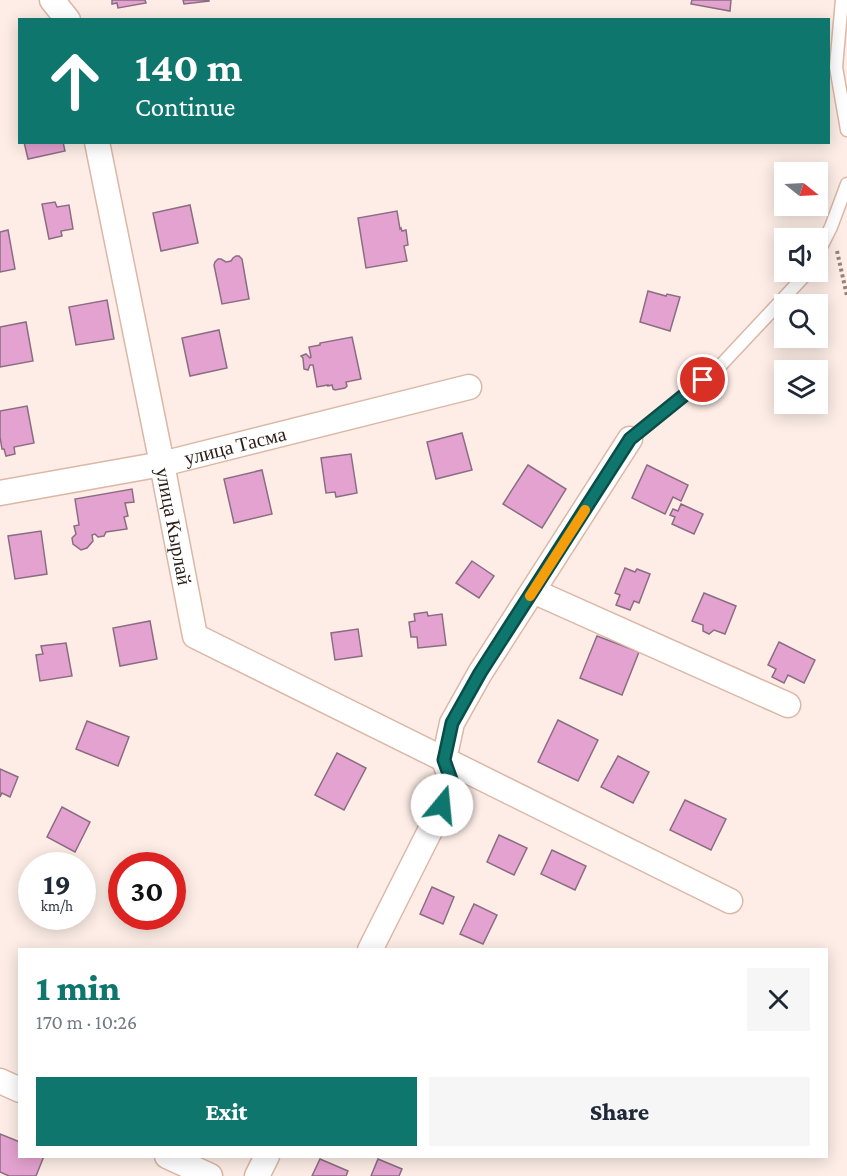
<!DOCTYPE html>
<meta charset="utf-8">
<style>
body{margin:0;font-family:"Crimson Pro",serif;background:#f6f6f7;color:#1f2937;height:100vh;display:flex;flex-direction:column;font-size:22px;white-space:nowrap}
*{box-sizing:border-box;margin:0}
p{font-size:20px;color:#747a83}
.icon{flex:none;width:33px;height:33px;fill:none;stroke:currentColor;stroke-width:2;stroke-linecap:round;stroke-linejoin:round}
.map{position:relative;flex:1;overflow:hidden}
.details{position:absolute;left:18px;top:948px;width:810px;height:210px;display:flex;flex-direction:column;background:#fff;border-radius:0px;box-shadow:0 3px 15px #0003}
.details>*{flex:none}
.top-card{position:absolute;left:18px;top:18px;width:812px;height:126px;border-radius:0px;box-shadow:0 3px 15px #0003;background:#0f766e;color:#fff;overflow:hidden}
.needle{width:39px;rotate:108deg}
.fabs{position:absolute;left:774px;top:162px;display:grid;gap:12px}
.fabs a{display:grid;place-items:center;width:54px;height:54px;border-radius:0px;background:#fff;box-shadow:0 3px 15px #0003;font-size:30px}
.speed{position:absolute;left:18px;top:852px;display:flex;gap:12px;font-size:30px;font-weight:700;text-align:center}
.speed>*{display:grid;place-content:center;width:78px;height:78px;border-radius:50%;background:#fff;box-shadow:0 3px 15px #0003;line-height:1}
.speed small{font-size:15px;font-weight:400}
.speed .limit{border:9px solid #d22;background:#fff;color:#111}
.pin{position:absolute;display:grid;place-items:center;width:51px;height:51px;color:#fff;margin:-26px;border:3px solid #fff;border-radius:50%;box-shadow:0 2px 6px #0007}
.me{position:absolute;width:66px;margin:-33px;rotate:17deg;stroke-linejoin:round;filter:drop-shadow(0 0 4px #0008)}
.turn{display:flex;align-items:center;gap:21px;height:126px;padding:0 18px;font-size:27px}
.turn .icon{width:78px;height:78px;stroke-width:2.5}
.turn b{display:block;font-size:42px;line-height:51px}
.round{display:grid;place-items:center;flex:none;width:63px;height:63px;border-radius:0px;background:#f6f6f7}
.head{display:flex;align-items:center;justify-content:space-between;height:102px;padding:0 18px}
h1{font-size:36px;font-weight:800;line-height:45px;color:#0f766e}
.cta{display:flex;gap:12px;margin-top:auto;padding:12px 18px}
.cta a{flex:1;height:69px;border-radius:0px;background:#0f766e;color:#fff;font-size:24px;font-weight:800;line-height:69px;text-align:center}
.cta a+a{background:#f6f6f7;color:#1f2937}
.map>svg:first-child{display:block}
</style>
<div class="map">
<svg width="847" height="1176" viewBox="0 0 847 1176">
<rect width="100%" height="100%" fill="#fdede6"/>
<!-- building -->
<g fill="#e4a2d0" stroke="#8b6d82" stroke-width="1.5">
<path d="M112 0H145L146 3 118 8 117 3 112 4Z"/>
<path d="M183 0H209V1L184 4Z"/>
<path d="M692 0H731L730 11 691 4Z"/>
<path d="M24 142H63L65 151 28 159Z"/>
<path d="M55 202 57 207 69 205 73 229 61 231 62 236 49 239 42 204Z"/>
<path d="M190 205 198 243 161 251 153 213Z"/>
<path d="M397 211 400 229 401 228 402 231 406 230 408 245 404 246 407 261 366 268 358 218Z"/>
<path d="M8 230 15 269 0 272V232Z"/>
<path d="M236 256H239L242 259 249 299 222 304 214 265 215 262 218 259H221L226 262 231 261 233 258Z"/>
<path d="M648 291 666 296 667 294 680 297 670 331 640 322Z"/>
<path d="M107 300 114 339 76 345 69 307Z"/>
<path d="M26 322 33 361 0 367V327Z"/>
<path d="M219 330 227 368 190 376 182 338Z"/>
<path d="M352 337 361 379 346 382 347 386 345 388 335 390 333 389 332 385 328 386V385L317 387 313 365H310L308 370 304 369 303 358 301 356 306 354 310 358 311 357 309 347 320 345V343Z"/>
<path d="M27 406 34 443 14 447 15 454 6 456 4 449H2L0 437V411Z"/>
<path d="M462 433 472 470 436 479 427 442Z"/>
<path d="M351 454 357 493 336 497 335 492 326 493 321 458Z"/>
<path d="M528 465 566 489 542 528 503 504Z"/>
<path d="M647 465 688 485 681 501 673 497 665 514 632 498Z"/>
<path d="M262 470 272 514 234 523 224 479Z"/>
<path d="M132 489 134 502 125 503 128 516 124 517 127 529 106 532 104 536 98 537 95 534 92 535 93 541 87 548 81 550 73 544 72 538 76 534 74 526 79 525 75 499Z"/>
<path d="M681 504 703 514 694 534 672 524 675 517 670 515 673 509 678 511Z"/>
<path d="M41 531 47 574 15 579 8 536Z"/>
<path d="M472 561 494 576 479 598 456 583Z"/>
<path d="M625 568 635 572 637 569 650 574 639 603 634 601 630 610 616 605 620 595 615 593Z"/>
<path d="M704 593 736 606 725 634 714 630 709 634 703 631V625L692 621Z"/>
<path d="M427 612 428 616 442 614 446 645 418 648 417 637H411L409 622 415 621 414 614Z"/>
<path d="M150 621 157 659 120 666 113 628Z"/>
<path d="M358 629 362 656 335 660 331 633Z"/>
<path d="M597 636 639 652 622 695 580 678Z"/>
<path d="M779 642 815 660 804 683 788 675 784 683 772 677 776 669 768 665Z"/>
<path d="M66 643 72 676 40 681 36 655 43 654 41 646Z"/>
<path d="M558 720 598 740 578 781 538 762Z"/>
<path d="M87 721 129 737 118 766 76 749Z"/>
<path d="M337 753 366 768 344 810 315 795Z"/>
<path d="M618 756 649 772 633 803 601 787Z"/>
<path d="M0 769 18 777 10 797 2 793 0 797Z"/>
<path d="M685 800 726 819 711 850 670 830Z"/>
<path d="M62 807 90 822 75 852 47 837Z"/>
<path d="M499 835 527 848 514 875 487 862Z"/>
<path d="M552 850 586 866 575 890 541 874Z"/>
<path d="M432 887 454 897 443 924 420 914Z"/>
<path d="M474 904 497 915 483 944 460 934Z"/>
<path d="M0 1134 20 1142V1156H44L36 1176H9L0 1172Z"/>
<path d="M320 1159 348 1171 346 1176H312Z"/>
<path d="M378 1159 402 1169 399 1176H371Z"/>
</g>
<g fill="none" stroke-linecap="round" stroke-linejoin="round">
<defs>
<g id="service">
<path d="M842 0 836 67 847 130"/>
<path d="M818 253 831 227 847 184"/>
<path d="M630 439 721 365 808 272"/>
</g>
<g id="minor">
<path d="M52 0 68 20"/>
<path id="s1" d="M97 142 162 464 195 636 730 901"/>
<path id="s2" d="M0 493 162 464 469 387"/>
<path d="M533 591 788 705"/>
<path d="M370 950 453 785 444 760 452 723 480 673 630 439"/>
<path d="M0 1081 20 1090"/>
<path d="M167 1156 210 1176"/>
<path d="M257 1176 267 1156"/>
</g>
</defs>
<!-- service casing -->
<use href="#service" stroke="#dcb7a6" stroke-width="15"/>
<!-- minor casing -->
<use href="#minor" stroke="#dcb7a6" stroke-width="27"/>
<!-- path -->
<path stroke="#92837d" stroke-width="4" stroke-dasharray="3 3" stroke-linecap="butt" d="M837 251 847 296"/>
<!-- service -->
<use href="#service" stroke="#fff" stroke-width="12"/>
<!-- minor -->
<use href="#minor" stroke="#fff" stroke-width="24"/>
</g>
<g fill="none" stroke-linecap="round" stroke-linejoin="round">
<defs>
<path id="route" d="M442 805 453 785 444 760 452 723 480 673 630 439 703 380"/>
</defs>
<!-- route casing -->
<use href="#route" stroke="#0a4d48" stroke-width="15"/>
<!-- route -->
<use href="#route" stroke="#0f766e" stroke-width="10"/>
<!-- slow -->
<path stroke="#f59e0b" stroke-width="10" d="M530 596 585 510"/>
</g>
<g text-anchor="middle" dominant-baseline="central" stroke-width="6" stroke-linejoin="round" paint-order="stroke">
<!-- street labels -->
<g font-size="20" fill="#2b1d17" stroke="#fdede6">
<text stroke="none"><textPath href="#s2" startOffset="240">улица Тасма</textPath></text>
<text stroke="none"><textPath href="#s1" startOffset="392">улица Кырлай</textPath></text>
</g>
</g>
</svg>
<div class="fabs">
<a><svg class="needle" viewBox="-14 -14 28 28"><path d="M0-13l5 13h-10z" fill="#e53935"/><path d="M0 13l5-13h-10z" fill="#747a83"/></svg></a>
<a><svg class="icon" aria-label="sound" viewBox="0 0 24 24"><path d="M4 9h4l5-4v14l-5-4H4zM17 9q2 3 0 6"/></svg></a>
<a><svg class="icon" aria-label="search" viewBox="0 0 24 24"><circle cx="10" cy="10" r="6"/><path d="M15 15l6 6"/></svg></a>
<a><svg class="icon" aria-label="layers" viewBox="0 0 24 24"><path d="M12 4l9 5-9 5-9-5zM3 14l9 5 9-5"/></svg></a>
</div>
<div class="speed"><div>19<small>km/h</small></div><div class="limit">30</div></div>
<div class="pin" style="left:703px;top:380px;background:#d93025"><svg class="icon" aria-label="arrive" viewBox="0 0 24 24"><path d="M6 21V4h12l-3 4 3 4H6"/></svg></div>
<svg class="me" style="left:442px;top:805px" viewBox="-20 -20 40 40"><circle r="19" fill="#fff"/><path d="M0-13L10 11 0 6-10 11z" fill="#0f766e"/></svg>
<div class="top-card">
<div class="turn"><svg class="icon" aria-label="ahead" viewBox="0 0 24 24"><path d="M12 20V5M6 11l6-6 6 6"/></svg><div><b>140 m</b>Continue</div></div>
</div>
<section class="details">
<div class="head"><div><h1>1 min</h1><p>170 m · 10:26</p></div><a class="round"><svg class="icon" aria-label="close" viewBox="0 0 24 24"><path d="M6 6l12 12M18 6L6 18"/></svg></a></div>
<div class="cta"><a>Exit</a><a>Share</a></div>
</section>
</div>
